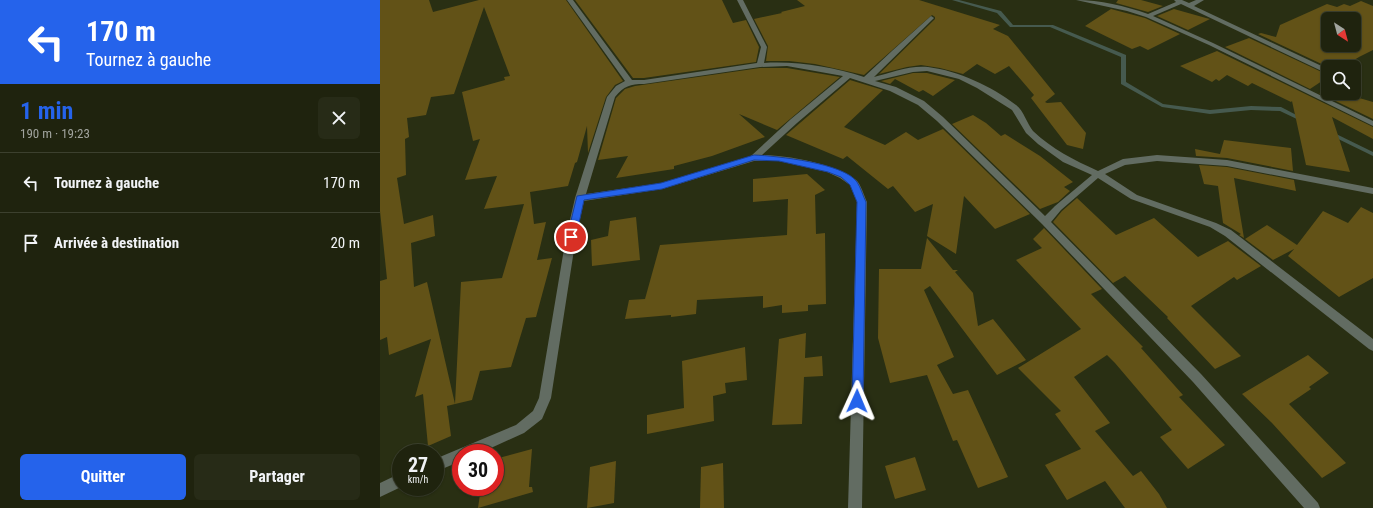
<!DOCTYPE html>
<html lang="fr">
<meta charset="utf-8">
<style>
body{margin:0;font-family:"Roboto Condensed",sans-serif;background:#272b17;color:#f1f3f6;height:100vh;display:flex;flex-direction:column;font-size:15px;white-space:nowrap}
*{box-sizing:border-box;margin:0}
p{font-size:13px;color:#a1a49e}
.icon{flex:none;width:22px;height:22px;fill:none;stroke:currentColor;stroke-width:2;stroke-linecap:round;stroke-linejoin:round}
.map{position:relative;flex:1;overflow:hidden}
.sheet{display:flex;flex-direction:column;background:#1f230e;width:380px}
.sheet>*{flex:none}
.guide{background:#2563eb;color:#fff;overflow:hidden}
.needle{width:26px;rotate:144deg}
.buttons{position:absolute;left:941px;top:12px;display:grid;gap:8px}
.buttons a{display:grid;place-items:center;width:40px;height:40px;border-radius:6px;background:#1f230e;box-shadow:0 1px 3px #0004,0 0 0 1px #3c402e;font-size:20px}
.speed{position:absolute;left:12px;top:444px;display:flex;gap:8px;font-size:20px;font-weight:700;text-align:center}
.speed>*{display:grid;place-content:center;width:52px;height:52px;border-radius:50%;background:#1f230e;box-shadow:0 1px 3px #0004,0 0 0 1px #3c402e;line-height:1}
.speed small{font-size:10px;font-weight:400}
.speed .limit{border:6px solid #d22;background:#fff;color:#111}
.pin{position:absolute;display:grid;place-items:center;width:34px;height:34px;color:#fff;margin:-17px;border:2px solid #fff;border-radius:50%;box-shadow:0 1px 4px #0007}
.me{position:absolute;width:44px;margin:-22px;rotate:1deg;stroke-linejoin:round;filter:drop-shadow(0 0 3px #0008)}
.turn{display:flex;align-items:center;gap:14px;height:84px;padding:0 20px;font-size:18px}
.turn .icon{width:52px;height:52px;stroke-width:2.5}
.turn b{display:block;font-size:28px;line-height:34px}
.round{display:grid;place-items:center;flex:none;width:42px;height:42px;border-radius:6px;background:#272b17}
.overview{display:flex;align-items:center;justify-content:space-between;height:68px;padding:0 20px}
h1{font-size:24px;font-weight:700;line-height:30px;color:#2563eb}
.button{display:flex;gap:8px;margin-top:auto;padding:8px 20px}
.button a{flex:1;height:46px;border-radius:6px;background:#2563eb;color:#fff;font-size:16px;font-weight:700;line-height:46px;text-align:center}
.button a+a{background:#272b17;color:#f1f3f6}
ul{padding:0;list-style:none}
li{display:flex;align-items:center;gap:12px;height:60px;padding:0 20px;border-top:1px solid #3c402e}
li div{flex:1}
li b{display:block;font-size:15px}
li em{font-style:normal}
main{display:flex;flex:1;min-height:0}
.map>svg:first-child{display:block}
</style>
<main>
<section class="sheet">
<div class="guide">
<div class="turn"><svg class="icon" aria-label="left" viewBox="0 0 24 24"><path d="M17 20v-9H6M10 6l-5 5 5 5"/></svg><div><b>170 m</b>Tournez à gauche</div></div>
</div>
<div class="overview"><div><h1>1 min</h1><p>190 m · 19:23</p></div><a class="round"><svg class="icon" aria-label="close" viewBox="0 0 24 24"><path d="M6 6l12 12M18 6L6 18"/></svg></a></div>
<ul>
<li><svg class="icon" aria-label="left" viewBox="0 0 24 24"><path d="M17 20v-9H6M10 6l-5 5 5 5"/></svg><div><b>Tournez à gauche</b></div><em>170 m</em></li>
<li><svg class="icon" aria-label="arrive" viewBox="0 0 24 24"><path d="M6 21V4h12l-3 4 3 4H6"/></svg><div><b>Arrivée à destination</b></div><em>20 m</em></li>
</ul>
<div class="button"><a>Quitter</a><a>Partager</a></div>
</section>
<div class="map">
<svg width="993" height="508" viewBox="0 0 993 508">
<rect width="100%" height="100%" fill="#292f13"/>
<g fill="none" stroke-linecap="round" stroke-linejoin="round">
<!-- stream -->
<g fill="#465a4f" fill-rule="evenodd">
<path d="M572 0H579L621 11 633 25H673L746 55V82L783 104 830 110 871 106 901 107 926 120 923 122 921 121 900 111 871 110 830 114 782 107 741 84V57L670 27H630L617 13Z"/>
<path d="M950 131 993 152V156L948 134 947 133Z"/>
</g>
</g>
<!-- building -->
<g fill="#625217" fill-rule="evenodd">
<path d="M0 0H49L53 12 99 0H186L243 81 235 85 226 97 208 153 207 126 197 162 195 163 188 186 150 192 154 224 166 222 157 260 172 258 156 317 146 318 131 367 100 371 92 400 75 404 81 282 122 278 144 204 104 209 117 176 85 180 100 139 93 141 82 92 125 80 124 77 130 76 104 7 74 94 51 97 46 115 27 118 29 137 25 139 26 175 17 178 24 224 53 215 55 236 31 243 34 287 47 282 75 404 67 406 71 436 48 446 43 394 35 397 51 339 9 355 7 337 0 340V281L7 279 0 211Z"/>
<path d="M195 0H342L353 23 366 20 379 47 376 62 264 78H253Z"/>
<path d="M417 0H539L620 25 613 29 628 36 675 94 665 102 667 103 681 102 706 133 703 149 687 145 651 98 654 95 629 66 615 74 597 64 583 74 560 68 541 65 527 67 499 74 555 19V17L552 15 484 75 435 64 409 61H386L388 46 374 19 402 13 401 12 425 6Z"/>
<path d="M738 0H761L783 6 768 12 736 3Z"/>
<path d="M981 1 993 6V50L979 57 963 67H948L878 34 881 33 896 37 900 25 947 4 957 7 964 4 970 6ZM948 19H974V45H948Z"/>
<path d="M731 9 765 18 800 34 768 50 760 46 752 49 705 26Z"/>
<path d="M794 9 826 18 830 19 808 30 777 16Z"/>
<path d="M869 38 948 75V77L930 89 845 47Z"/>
<path d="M837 51 993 127V139L952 117 970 172 926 165 912 101 911 102 872 83 868 86 847 75 839 81 836 79 832 82 800 66Z"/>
<path d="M380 68H407L460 77 397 130 359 114 385 137 332 156 294 166V169L236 178 248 156 218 160 236 98 245 89 255 86Z"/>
<path d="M533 73H547L575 80 553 96 543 90 539 92 515 79 510 84 501 81Z"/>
<path d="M470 80 503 90 464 127 505 145 526 132 538 140 563 129 650 214 615 229 584 196 576 254 547 236 553 204 535 212 513 186 508 189 467 156 463 159 406 135Z"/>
<path d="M939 93H962L993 102V119Z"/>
<path d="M593 115 606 123 621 136 625 134 660 156 693 182 684 187 690 191 678 202 660 209 572 124Z"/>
<path d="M844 140 911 148 913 171 847 158 816 156 815 149 840 154Z"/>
<path d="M819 165 847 167 914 180 916 191 854 178 864 238 859 235 861 234 843 223 838 186 824 184Z"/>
<path d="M427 174 445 190 435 195 436 234 445 233 446 304 428 305V311L402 313V305L383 308V296L317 300 316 314 291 317V315L245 319 249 300 265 299 280 245 407 235 408 199 373 202V179Z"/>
<path d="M697 198 736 235 774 218 818 257 848 241 881 266 857 280 854 277 811 306 861 356 835 369 787 318 788 317 745 276 733 283 673 222 682 211Z"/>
<path d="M981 207 993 213V278L959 297 908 256 914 249 893 260 865 239 887 225 917 245 943 211 968 223Z"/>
<path d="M256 217 260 260 212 266 211 240 228 236 230 221Z"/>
<path d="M664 228 722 289 711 294 763 347 761 348 803 395 799 397 845 445 808 469 780 437 792 430 735 363 727 355 694 377 730 423 715 431 753 476 761 471 779 494 787 508H745L725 481 687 500 665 465 701 449 675 414 681 411 638 368 701 329 636 260 662 248 653 239Z"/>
<path d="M547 238 573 270H578L575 272 593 293 598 326 613 319 646 360 617 375 550 286 544 290 574 357 557 365 573 394 588 390 628 477 598 488 577 440 573 441 547 375 510 383 498 338 499 269H541Z"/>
<path d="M426 333 425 358 442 356 443 376 424 377 422 424 392 425 399 339Z"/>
<path d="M365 347 367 380 345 383 346 393 333 396 334 421 267 434V415L304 408 302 361Z"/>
<path d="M928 355 949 373 929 387 931 389 909 404 966 463 942 478 892 423 862 394Z"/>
<path d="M152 449 149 487H152L153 492 98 508 101 487H115V459Z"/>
<path d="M535 457 546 490 515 499 505 466Z"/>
<path d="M236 461 234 503 207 508 210 467Z"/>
<path d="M343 463 344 508H320L321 467Z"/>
</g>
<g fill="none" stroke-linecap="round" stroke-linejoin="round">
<!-- minor -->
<g fill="#626c62" fill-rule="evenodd">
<path d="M187 0H193L252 80H264L377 63 381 47 357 0H363L387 47 384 63C417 61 453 67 484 77L513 50 551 16 554 18 553 19 494 77C510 73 530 65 548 67 579 71 611 86 636 105 644 111 647 124 653 131 672 149 694 160 718 171L743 159 777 155 847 160 993 188V194L847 166 777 161 745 165 725 174 757 195 836 223 851 230 993 339V351L989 349 845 236 830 227 751 199 718 178 681 210 671 222 821 374 938 503 940 508H924L813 382 662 224 557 121 538 105 510 91 470 78 417 123 382 155C407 155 456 164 476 180 481 184 484 196 487 202L482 508H468L477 202 470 185 460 178 447 172 399 161H374L282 189 204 201 196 237 171 398 162 419 144 433 100 453H81V461L55 472V459L136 425 153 411 159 398 186 237 195 198 227 97 236 86 245 81ZM407 66 463 76 411 119 371 156 282 183 206 194 235 97C244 86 250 84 264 84L380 67ZM547 71 579 79 597 88 632 110 646 133 658 144 683 162 712 175 675 206 665 216 563 117 544 101 516 87 495 81 533 72Z"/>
<path d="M696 0C720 0 745 6 768 14L796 2 794 0H802L809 3 816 0H824L814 6 948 69V74L801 4 773 16 833 43 993 121V126L829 45 766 17 747 11Z"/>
<path d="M21 473V487L0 497V483Z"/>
</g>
</g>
<!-- route -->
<path fill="#2563eb" stroke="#184099" d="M374 155C397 156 464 163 477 182 481 188 483 196 486 202L483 401 481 405 477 406 473 405 472 401 477 202 470 185 461 177 448 172 399 161 374 160 282 189 204 200 196 237 191 240 187 237 197 196 281 183Z"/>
</svg>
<div class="buttons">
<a><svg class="needle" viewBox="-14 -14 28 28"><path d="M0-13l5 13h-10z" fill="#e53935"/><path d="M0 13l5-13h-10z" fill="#a1a49e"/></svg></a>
<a><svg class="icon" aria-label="search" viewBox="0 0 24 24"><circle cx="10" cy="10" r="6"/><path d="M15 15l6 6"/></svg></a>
</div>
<div class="speed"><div>27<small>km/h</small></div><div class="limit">30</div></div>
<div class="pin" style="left:191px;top:237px;background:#d93025"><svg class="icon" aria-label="arrive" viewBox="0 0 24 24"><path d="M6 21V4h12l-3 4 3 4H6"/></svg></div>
<svg class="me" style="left:477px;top:401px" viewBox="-20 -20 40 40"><path d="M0-17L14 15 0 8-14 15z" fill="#2563eb" stroke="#fff" stroke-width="4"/></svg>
</div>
</main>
